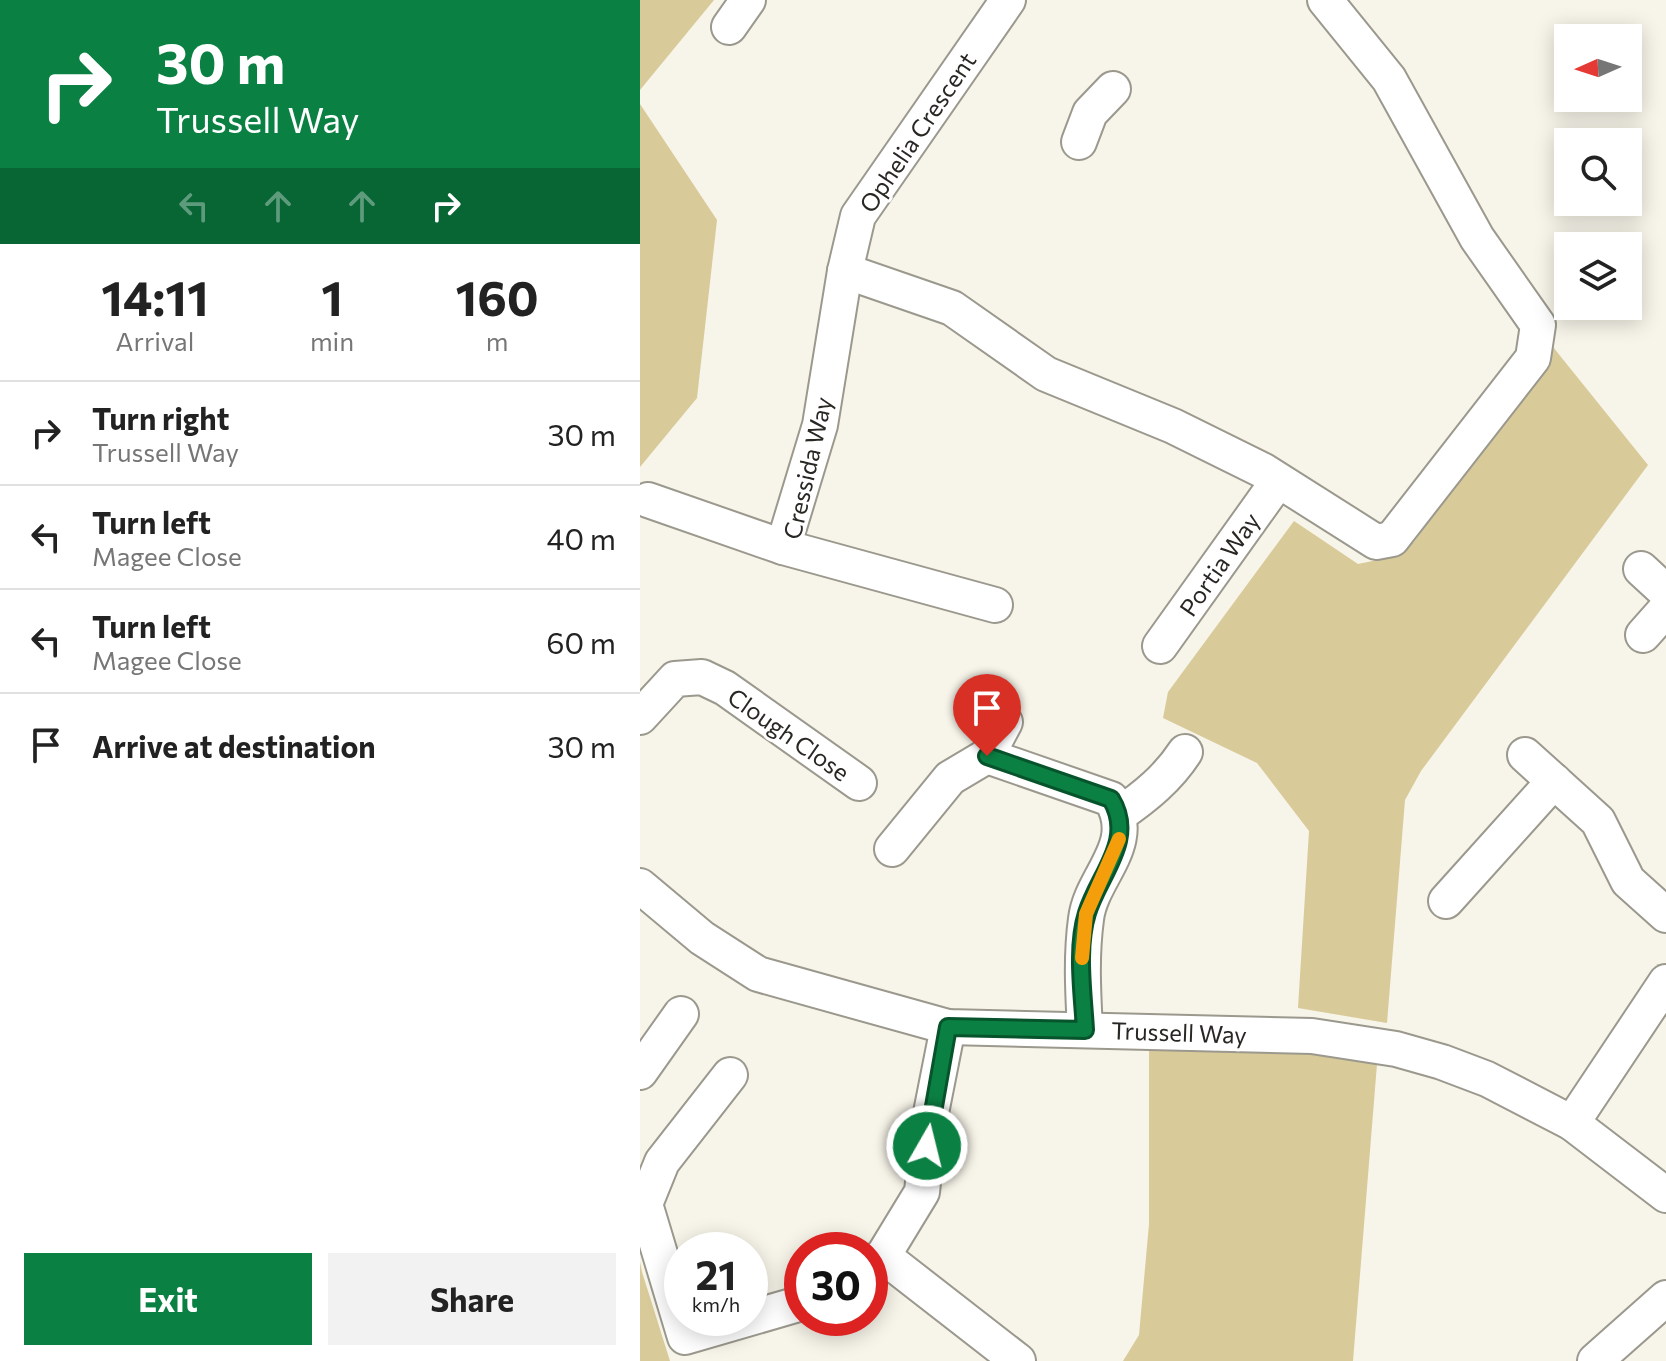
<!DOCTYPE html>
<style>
body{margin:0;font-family:Commissioner,sans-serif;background:#f2f2f2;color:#222;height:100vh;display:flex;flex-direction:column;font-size:30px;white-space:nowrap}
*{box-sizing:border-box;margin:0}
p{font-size:26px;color:#767676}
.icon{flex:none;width:44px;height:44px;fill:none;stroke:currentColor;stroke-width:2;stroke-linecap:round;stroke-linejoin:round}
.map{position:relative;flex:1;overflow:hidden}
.details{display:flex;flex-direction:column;background:#fff;width:640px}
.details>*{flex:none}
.top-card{background:#0b8043;color:#fff;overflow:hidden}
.needle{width:52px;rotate:267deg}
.fabs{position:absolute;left:914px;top:24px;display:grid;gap:16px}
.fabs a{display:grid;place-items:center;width:88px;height:88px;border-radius:0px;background:#fff;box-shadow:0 4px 20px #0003;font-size:40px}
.speed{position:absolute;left:24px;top:1232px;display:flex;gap:16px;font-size:40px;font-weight:700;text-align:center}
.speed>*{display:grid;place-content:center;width:104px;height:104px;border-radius:50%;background:#fff;box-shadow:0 4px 20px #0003;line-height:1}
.speed small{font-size:20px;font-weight:400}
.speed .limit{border:12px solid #d22;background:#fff;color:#111}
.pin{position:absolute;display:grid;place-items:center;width:68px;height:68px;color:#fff;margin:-82px -34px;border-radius:50% 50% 50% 0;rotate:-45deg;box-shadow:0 0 8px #0007}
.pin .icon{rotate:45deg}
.me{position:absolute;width:88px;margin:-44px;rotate:8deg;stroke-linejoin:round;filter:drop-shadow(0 0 6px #0008)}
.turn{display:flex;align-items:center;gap:28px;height:168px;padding:0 24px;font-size:36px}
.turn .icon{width:104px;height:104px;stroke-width:2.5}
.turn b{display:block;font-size:56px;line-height:68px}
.lanes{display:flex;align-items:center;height:76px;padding:0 24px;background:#0003;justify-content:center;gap:40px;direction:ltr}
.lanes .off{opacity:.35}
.eta{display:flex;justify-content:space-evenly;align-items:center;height:136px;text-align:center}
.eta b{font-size:48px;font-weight:700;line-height:56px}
.button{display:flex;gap:16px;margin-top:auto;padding:16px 24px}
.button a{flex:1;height:92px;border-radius:0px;background:#0b8043;color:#fff;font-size:32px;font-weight:700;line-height:92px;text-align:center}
.button a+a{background:#f2f2f2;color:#222}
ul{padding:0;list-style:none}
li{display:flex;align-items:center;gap:24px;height:104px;padding:0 24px;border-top:2px solid #e0e0e0}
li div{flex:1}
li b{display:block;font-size:30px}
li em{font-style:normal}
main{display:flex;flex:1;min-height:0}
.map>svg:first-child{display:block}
</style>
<main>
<section class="details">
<div class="top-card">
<div class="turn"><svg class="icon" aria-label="right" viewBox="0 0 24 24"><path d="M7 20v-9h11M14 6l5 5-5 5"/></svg><div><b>30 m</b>Trussell Way</div></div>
<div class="lanes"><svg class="icon off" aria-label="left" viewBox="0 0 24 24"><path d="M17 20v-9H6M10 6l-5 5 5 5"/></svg><svg class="icon off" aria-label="ahead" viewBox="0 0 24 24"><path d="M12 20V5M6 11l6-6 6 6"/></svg><svg class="icon off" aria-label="ahead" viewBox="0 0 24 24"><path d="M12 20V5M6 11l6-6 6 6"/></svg><svg class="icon" aria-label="right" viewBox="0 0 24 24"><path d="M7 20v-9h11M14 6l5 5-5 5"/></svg></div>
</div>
<div class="eta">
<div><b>14:11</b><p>Arrival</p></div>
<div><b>1</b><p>min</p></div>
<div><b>160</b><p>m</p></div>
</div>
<ul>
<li><svg class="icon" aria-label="right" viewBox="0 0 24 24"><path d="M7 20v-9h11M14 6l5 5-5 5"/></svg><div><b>Turn right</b><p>Trussell Way</p></div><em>30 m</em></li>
<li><svg class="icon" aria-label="left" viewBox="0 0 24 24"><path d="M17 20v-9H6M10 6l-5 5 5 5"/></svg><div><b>Turn left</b><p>Magee Close</p></div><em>40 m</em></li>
<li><svg class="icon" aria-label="left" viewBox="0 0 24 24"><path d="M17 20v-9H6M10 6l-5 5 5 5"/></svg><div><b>Turn left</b><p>Magee Close</p></div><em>60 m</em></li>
<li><svg class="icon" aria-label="arrive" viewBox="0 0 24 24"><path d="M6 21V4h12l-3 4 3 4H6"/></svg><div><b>Arrive at destination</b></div><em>30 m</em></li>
</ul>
<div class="button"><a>Exit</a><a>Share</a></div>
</section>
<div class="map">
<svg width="1026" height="1361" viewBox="0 0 1026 1361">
<rect width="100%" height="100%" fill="#f7f4e9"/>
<!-- green -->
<g fill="#d8ca99">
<path d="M0 0H74L0 90Z"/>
<path d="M0 104 77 220 57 398 0 467Z"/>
<path d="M913 347 1008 465 781 771 765 800 747 1023 658 1008 669 831 617 763 523 718 528 692 654 521 718 564 747 558 774 542Z"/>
<path d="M509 1043 653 1050 737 1064 713 1361H483L499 1335 509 1224Z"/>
<path d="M0 1262 2 1272 30 1361H0Z"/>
</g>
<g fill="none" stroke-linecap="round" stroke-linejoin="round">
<defs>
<g id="minor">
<path d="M89 27 108 0"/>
<path d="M439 142 450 113 473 89"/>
<path d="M205 271 312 308 406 374 533 426 624 471 736 542 752 539 893 358 898 325 837 238 749 79 685 0"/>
<path d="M8 500 143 547"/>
<path d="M1001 569 1026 592"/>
<path d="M355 605 143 547 180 425 205 271 218 216 368 0"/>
<path d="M1003 635 1026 609"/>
<path d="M520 646 638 481"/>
<path d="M0 717 35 679 62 677 85 688 219 783"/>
<path d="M885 755 958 821 988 881 1026 915"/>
<path d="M347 756 471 799C499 845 451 876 446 919 441 956 443 992 445 1030"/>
<path d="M480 814C506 796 528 778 545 752"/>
<path d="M252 849 310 778 347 756 365 722"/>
<path d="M0 886 62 938 118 974 308 1027 672 1036 756 1049 802 1062 847 1079 932 1123 1026 1195"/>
<path d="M806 901 914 781"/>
<path d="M0 1072 41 1014"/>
<path d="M90 1075 22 1162 5 1204 45 1337 162 1303"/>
<path d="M932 1123 1026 982"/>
<path d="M243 1256 378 1361"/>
<path d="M230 1264 243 1256 282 1192 289 1123 308 1027"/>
<path d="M955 1361 1026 1298"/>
</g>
</defs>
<!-- minor casing -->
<use href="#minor" stroke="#9b988d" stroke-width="38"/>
<!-- minor -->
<use href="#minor" stroke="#fff" stroke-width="34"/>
</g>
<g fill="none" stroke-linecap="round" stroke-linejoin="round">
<defs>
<path id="route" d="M287 1146 308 1027 445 1030C443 993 436 948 447 913 459 874 496 840 471 799L347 756"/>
</defs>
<!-- route casing -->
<use href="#route" stroke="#07532c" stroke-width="20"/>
<!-- route -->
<use href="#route" stroke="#0b8043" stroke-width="14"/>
<!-- slow -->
<path stroke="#f59e0b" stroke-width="14" d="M442 958 446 914 479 839"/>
</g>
<g text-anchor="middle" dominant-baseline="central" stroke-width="6" stroke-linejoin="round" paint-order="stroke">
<!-- street labels -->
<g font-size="24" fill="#292723" stroke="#fff">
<text transform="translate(277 132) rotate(-56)">Ophelia Crescent</text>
<text transform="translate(167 468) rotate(-77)">Cressida Way</text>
<text transform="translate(579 564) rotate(-55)">Portia Way</text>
<text transform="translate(149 734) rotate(35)">Clough Close</text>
<text transform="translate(539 1032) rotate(2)">Trussell Way</text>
</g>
</g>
</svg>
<div class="fabs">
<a><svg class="needle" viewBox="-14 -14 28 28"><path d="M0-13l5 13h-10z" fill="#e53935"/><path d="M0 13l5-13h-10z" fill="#767676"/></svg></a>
<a><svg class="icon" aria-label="search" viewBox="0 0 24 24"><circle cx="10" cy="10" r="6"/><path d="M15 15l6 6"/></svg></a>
<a><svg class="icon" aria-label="layers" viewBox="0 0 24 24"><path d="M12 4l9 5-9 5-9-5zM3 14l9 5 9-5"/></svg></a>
</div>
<div class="speed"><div>21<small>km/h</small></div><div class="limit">30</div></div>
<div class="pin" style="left:347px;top:756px;background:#d93025"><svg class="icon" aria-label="arrive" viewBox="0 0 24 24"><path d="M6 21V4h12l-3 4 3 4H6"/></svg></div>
<svg class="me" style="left:287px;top:1146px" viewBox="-20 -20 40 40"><circle r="17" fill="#0b8043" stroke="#fff" stroke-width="3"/><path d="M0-11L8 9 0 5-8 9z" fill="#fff"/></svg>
</div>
</main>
